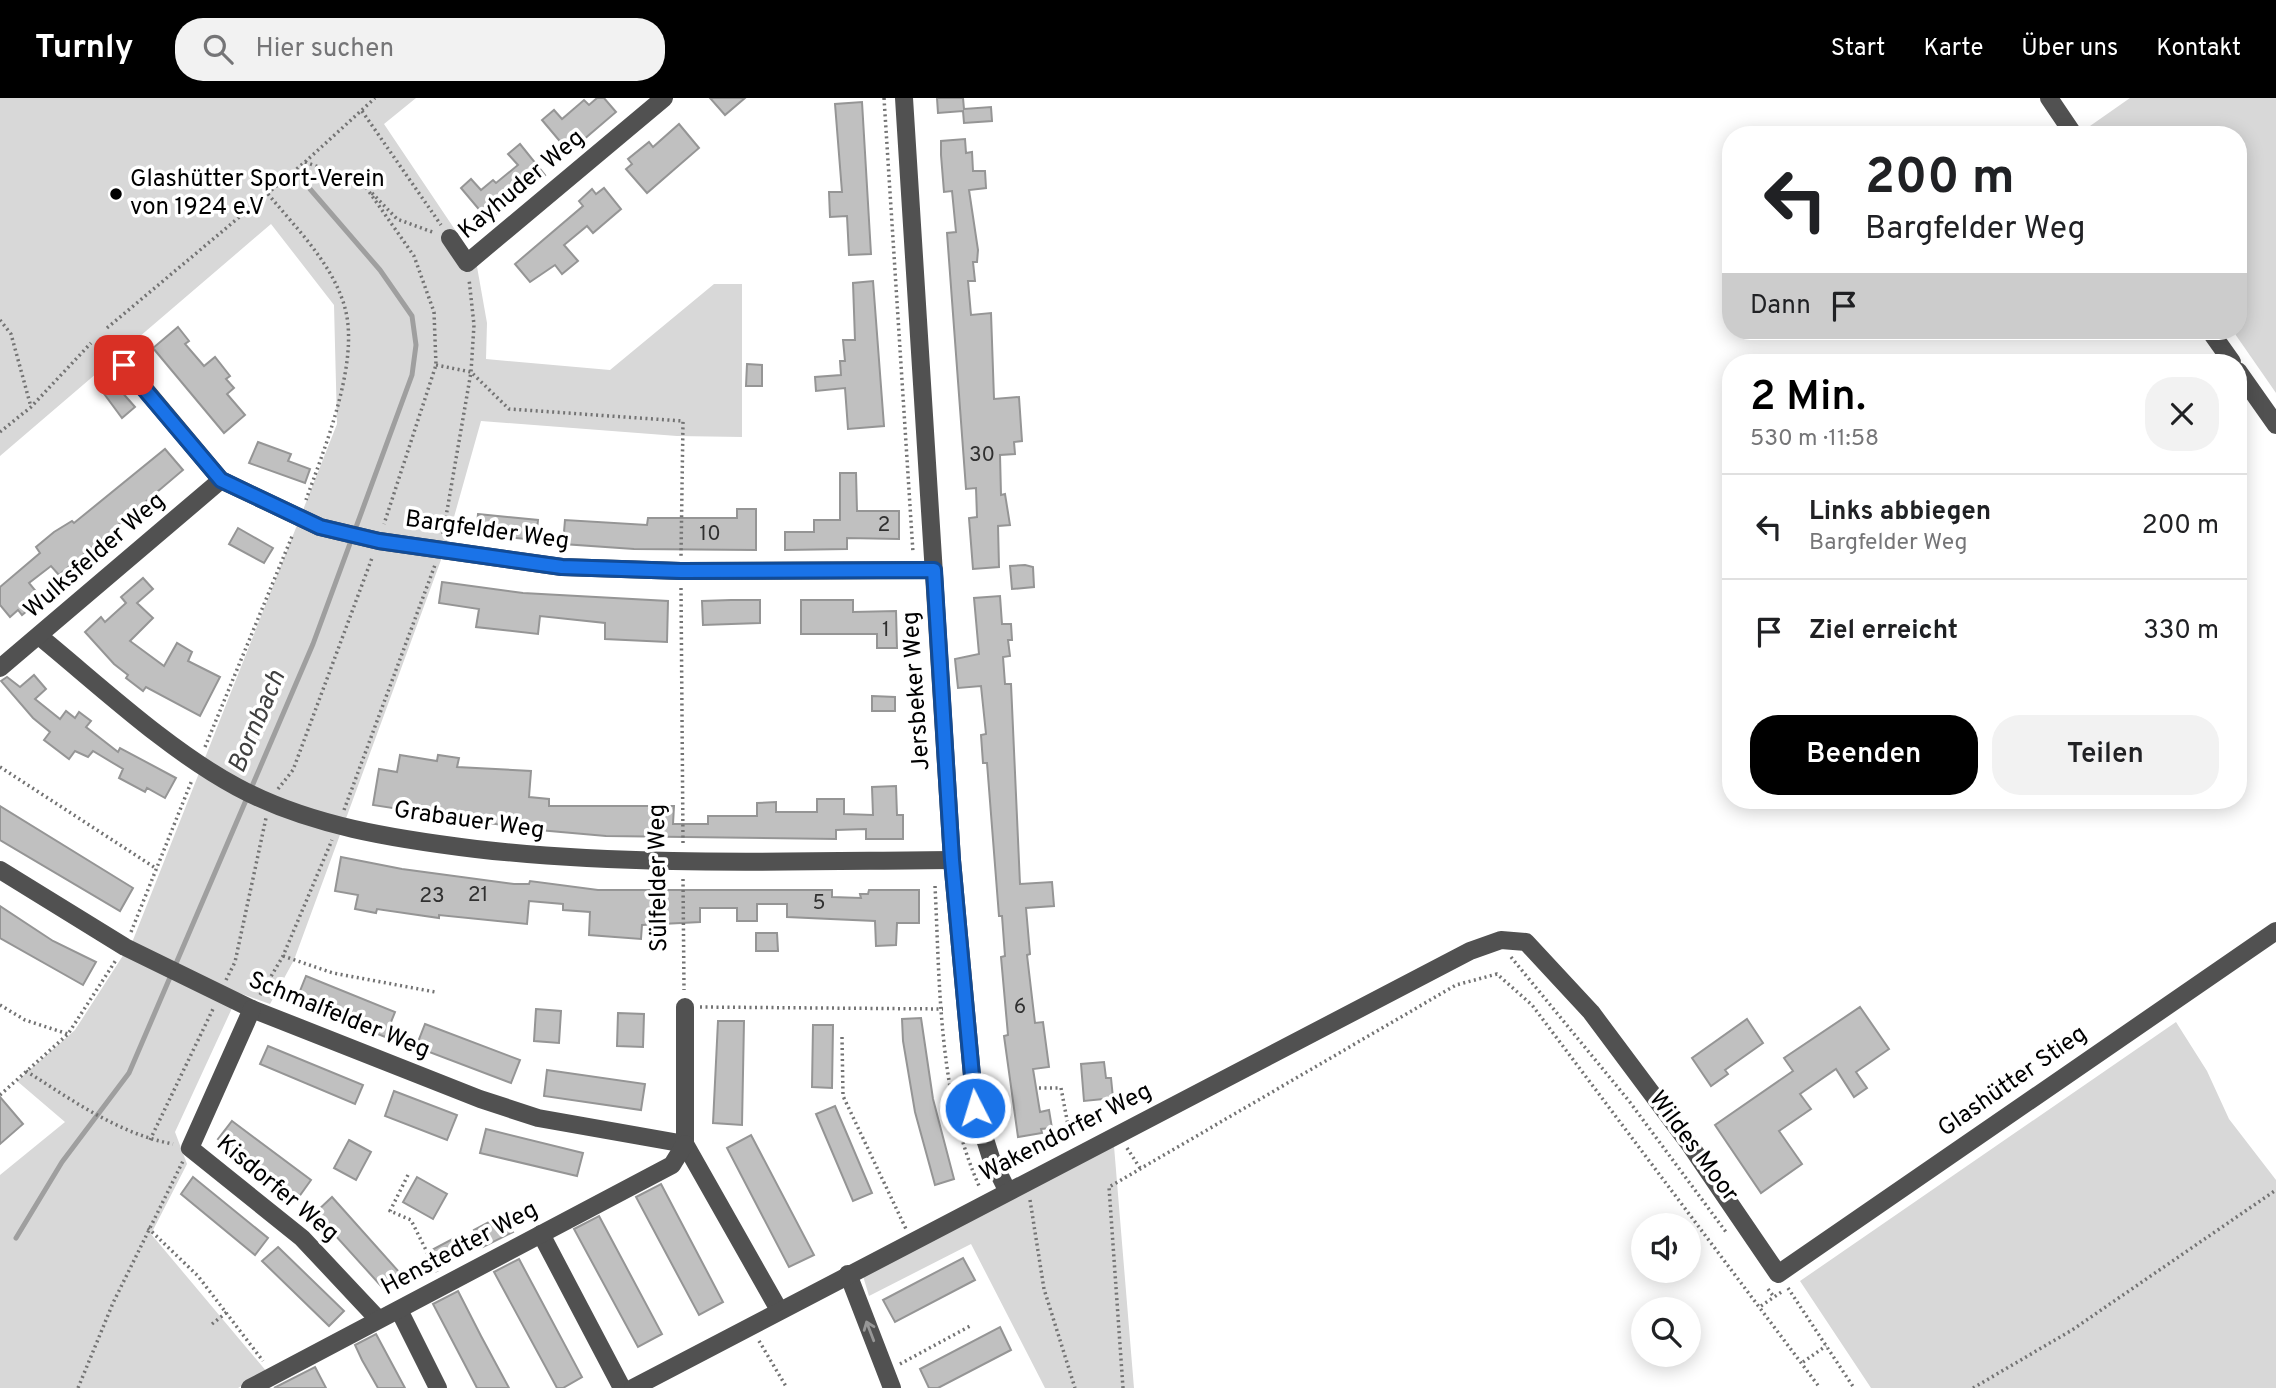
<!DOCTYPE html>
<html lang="de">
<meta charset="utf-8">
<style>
body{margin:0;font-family:Overpass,sans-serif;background:#f2f2f2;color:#202124;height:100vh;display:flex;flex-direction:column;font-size:26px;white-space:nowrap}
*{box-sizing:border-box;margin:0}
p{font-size:23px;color:#757577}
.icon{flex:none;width:38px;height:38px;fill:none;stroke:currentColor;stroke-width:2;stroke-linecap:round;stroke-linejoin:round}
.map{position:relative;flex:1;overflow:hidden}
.sheet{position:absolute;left:1722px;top:256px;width:525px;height:455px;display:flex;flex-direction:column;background:#fff;border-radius:28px;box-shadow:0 4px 18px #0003}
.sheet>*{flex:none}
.banner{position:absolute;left:1722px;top:28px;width:525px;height:214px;border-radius:28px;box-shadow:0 4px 18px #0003;background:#fff;color:#202124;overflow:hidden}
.tools{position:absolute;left:1631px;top:1115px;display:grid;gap:14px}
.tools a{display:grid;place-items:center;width:70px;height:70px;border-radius:50%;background:#fff;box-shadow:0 4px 18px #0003;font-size:35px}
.pin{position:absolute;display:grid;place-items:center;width:60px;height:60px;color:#fff;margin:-30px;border-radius:14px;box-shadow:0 4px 10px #0006}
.me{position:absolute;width:77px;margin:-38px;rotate:355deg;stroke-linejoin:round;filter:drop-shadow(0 0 5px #0008)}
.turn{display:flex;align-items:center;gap:24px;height:147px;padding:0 28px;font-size:32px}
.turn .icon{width:91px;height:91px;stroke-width:2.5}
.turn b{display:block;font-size:49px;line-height:60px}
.then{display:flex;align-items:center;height:66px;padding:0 28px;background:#0003;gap:14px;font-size:26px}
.round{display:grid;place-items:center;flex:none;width:74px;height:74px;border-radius:28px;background:#f2f2f2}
.summary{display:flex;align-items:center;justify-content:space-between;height:119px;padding:0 28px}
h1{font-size:42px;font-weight:600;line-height:52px;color:#000}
.primary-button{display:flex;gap:14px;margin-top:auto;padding:14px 28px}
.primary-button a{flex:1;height:80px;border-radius:28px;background:#000;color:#fff;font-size:28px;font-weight:600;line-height:80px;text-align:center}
.primary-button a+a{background:#f2f2f2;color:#202124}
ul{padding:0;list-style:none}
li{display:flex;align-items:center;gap:21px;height:105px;padding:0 28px;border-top:2px solid #e0e0e0}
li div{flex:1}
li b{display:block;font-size:26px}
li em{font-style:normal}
header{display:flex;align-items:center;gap:42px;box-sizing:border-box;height:98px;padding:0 35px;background:#000;color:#fff}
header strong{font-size:33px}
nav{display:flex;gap:38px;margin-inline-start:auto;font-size:24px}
.search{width:490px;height:63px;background:#f2f2f2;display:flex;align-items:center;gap:18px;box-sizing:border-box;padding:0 24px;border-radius:28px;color:#757577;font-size:26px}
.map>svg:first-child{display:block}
</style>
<header>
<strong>Turnly</strong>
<div class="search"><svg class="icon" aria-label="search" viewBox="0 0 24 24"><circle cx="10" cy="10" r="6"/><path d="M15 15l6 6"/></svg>Hier suchen</div>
<nav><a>Start</a><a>Karte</a><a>Über uns</a><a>Kontakt</a></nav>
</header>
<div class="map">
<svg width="2276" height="1290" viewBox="0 0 2276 1290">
<rect width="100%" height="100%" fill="#fff"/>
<!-- green -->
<g fill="#d8d8d8">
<path d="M0 0H416L384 26 476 163 487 225 486 261 610 272 714 186H742V339L677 338 481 323 445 451 294 862 270 906 239 895 175 1034 187 1066 151 1136 267 1274 238 1290H0V1077L65 1024 17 983 75 932 133 842 337 326 334 207 271 126 0 358Z"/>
<path d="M2130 0H2276V295L2233 233H2238V37H2097L2090 28Z"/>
<path d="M2176 924 2207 973 2229 1021 2276 1082V1290H1871L1800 1183Z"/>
<path d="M1114 1048 1134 1290H1045L971 1146 869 1198 863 1178Z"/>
</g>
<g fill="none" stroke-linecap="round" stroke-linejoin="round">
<!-- stream -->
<path stroke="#9f9f9f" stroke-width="5" d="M16 1140 62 1064 129 975 313 546 412 277 416 247 412 218 380 172 310 91"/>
</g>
<!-- building -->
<g fill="#c0c0c0" stroke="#959595" stroke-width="2">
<path d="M597 0H604L616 14 569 54 542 22 554 12 562 21 584 2 589 7Z"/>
<path d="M710 0H745L725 17Z"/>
<path d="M937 0H963L964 11 991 9 992 23 964 25 963 13 938 15Z"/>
<path d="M862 4 871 156 849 157 847 118 830 119 829 94H842L835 6Z"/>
<path d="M679 26 699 50 647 95 626 71 632 66 628 61 649 44 653 49Z"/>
<path d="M965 41 966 55 972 54 973 73H985L986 90 969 92 978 152 977 164H973L975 183H968L971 217 991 215 994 301 1019 299 1022 343 1014 344 1015 356 1000 357 1001 397 1005 396 1010 427 998 428 999 469 973 471 969 420 977 419 976 390 966 391 947 135 956 134 952 93 944 94 941 57V43Z"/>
<path d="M520 46 545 77 488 122 461 90 471 81 481 92 493 82 496 85 518 67 508 56Z"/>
<path d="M604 90 621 111 593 135 587 128 564 147 578 163 562 176 555 167 530 184 515 166 583 108 579 103 592 91 596 96Z"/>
<path d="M873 183 884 328 848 331 845 290 816 293 815 279 841 277 840 263H845L843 242H855L853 185Z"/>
<path d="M178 229 189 243 185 246 204 268 215 259 230 278 226 281 234 290 227 296 245 317 224 335 153 250Z"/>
<path d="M747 266 762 267V288H746Z"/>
<path d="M113 284 135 309 122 320 102 293Z"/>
<path d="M258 344 291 356 288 363 310 371 305 385 249 365Z"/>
<path d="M165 351 183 372 59 477 51 468 29 485 38 496 29 504 33 508 22 517 18 512 10 519 0 507V489L40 455 36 449 54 434 72 423 74 425Z"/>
<path d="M840 375H856L857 413H899V441L847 440V451L785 452V434H814V422H840Z"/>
<path d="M737 411H756V452L634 451 563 446 565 422 647 427 648 420H737Z"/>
<path d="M478 416 538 422 536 442 476 436Z"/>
<path d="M238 430 273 450 264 465 229 446Z"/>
<path d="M1025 467 1033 469 1034 489 1012 491 1010 468Z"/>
<path d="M143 480 153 491 137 505 153 520 130 543 164 568 177 545 192 554 188 563 220 579 200 618 146 589 143 593 126 580 128 577 114 566 85 534 101 519 105 524 126 505 121 499Z"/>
<path d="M442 484 523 495 668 503 667 544 605 541V525L540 518 538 536 476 529 479 511 439 505Z"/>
<path d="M1000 498 1002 526H1011L1012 542H1008L1010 558 1003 559 1005 586H1011L1020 786 1052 784 1054 808 1026 810 1030 856 1027 857 1035 925 1043 924 1049 969 1033 971 1040 1014 1049 1012 1052 1030 1041 1031 1042 1035 1018 1039 1004 938 1008 937 1001 859 1005 858 1002 818H999L987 665H983L981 637 986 636 981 588 958 590 955 561 979 556 974 500Z"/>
<path d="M731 502H760V525L703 527 702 503Z"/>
<path d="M801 502H853V514L896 513 897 550H877V536H801Z"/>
<path d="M34 577 46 591 35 601 60 621 66 613 75 620 79 614 91 623 86 629 118 654 120 650 176 680 165 700 147 690 145 694 119 680 123 671 93 653 88 659 75 653 69 661 44 642 50 634 33 620 1 583 7 579 20 589Z"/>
<path d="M872 598 895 599V613H872Z"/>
<path d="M400 657 437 663 438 657 459 660 457 669 531 673 529 699 549 701V708H674L673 726H708V718H757V705L776 704V714H817V701H844V716L873 717 872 689 896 688 897 717H903V741H866V731L836 732V741L606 738 527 731 373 707 379 671 397 674Z"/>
<path d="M0 708 133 790 120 813 0 742Z"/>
<path d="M341 759 402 771 514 786H529L530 783 598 792H832V799L861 800 860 796H868L869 792H919V825H897L896 847 876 848 875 823 787 819V806H757V823H737V810H700V824L642 827 641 841 589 837 590 814 563 812V806L529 803 527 826 439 817V820L377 811 376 815 355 811 358 797 335 793Z"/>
<path d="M0 808 53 843 96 864 83 887 0 840Z"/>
<path d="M756 835H777L778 853H756Z"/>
<path d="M306 878 395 914 385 939 296 903Z"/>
<path d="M1860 909 1889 951 1856 974 1867 990 1854 999 1836 971 1800 996 1811 1011 1779 1033 1802 1066 1761 1095 1715 1027 1793 973 1784 960Z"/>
<path d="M536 911 561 913 559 945 534 943Z"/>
<path d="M618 915 644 916 643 949 617 948Z"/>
<path d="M921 920 933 1001 954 1081 935 1087 915 1014 903 943 902 921Z"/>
<path d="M1747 921 1763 945 1725 972 1728 976 1711 988 1692 960Z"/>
<path d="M718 923H744L742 1027 713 1025Z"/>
<path d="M425 926 520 962 511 985 416 949Z"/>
<path d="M813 927H833L832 990 812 989Z"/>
<path d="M268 948 363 987 355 1006 260 966Z"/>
<path d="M1104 964 1106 980H1111L1113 1000 1084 1003 1081 966Z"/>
<path d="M547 972 645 986 641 1012 544 998Z"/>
<path d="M394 993 457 1017 447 1042 385 1018Z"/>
<path d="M0 999 23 1026 0 1046Z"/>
<path d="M835 1008 872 1095 853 1103 816 1016Z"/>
<path d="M232 1023 311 1082 298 1100 218 1041Z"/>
<path d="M486 1031 583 1055 577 1078 480 1055Z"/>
<path d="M751 1037 814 1157 789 1169 727 1050Z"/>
<path d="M349 1042 371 1054 356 1082 334 1070Z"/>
<path d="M193 1079 268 1140 255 1157 181 1096Z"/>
<path d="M417 1079 447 1096 433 1121 403 1104Z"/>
<path d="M661 1086 723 1204 699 1217 636 1099Z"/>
<path d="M332 1099 399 1174 382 1189 315 1115Z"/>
<path d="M504 1116 513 1134 483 1149 474 1132Z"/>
<path d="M599 1118 662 1236 638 1249 574 1131Z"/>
<path d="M458 1138 465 1151 437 1166 430 1153Z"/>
<path d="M278 1149 344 1213 329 1228 262 1163Z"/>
<path d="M963 1160 975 1182 895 1224 883 1202Z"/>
<path d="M519 1161 582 1279 563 1290H557L494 1174Z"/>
<path d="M458 1193 481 1238 509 1290H477L464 1265 433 1206Z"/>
<path d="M1000 1229 1011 1252 938 1290H929L920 1271Z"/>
<path d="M376 1236 398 1277 405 1290H378L362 1262 355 1247Z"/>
<path d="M315 1269 326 1290H274Z"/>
</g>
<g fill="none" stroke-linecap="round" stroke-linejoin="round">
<!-- path -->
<g stroke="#737373" stroke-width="3.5" stroke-dasharray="2 3.5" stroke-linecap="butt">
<path d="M884 0 913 455"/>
<path d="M362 13 441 127"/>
<path d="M305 64 362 85"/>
<path d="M363 85 414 158 434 214 436 267 384 426"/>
<path d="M372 95 397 121 435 135"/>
<path d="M268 96C296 130 333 166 345 210 360 265 324 351 306 402"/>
<path d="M0 222 11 236 31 309"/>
<path d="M107 230 305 64 375 0"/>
<path d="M436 267 471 274 509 311 683 323 681 458"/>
<path d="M0 334 31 309 91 245"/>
<path d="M443 436 471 274 474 227 469 181"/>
<path d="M681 490 683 745"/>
<path d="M205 649 293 436"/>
<path d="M0 669 157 771"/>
<path d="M278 691 293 672 372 460"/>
<path d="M344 712 435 467"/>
<path d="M683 781 684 892"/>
<path d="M935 788C940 887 938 998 980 1090"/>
<path d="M131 834 192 682"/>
<path d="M283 858 333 875 435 894"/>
<path d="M1511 859 1629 1003 1726 1134"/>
<path d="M226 882 235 864 266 720"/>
<path d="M260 897 283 858 332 742"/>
<path d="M0 907 25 922 68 936"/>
<path d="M700 909 943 911"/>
<path d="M842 939 843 998 906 1131"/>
<path d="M26 973C72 1002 119 1036 173 1046"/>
<path d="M1039 990H1061L1071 1043"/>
<path d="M0 997 68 936 116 862"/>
<path d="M150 1042 213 911"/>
<path d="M1127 1050 1140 1070"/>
<path d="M408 1077 390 1113 411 1122 437 1174"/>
<path d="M1030 1102 1044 1191 1075 1290"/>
<path d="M148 1130 198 1178 263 1263"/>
<path d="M1788 1190 1854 1290"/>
<path d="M1768 1191 1774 1199 1783 1193"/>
<path d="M1761 1208 1774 1199"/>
<path d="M212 1226 227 1214"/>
<path d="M759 1243 787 1290"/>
<path d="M1803 1264 1826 1248"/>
<path d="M900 1266 972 1227"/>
<path d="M78 1290 113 1205 183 1063"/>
<path d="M1123 1290 1109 1089 1456 887 1497 876 1532 907 1820 1290"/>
<path d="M1973 1290 2072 1232 2276 1092"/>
</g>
<!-- minor -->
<g stroke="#515151" stroke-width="18">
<path d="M904 0 952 762 975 1010 991 1060 1007 1092"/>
<path d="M2049 0 2074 37"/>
<path d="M450 140 467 165 664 0"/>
<path d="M2210 233 2232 264"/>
<path d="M108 247 221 382 320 429 379 443 562 469 681 473 934 472"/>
<path d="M2238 273 2276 327"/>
<path d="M39 538C100 588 168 652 237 689 309 728 395 741 476 751 634 769 793 763 952 762"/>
<path d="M0 570 221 382"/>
<path d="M0 772 125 849 252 911 480 1001 538 1020 685 1046"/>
<path d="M685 909V1046L779 1212"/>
<path d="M252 911 190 1050 302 1140 378 1221"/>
<path d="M541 1136 622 1290"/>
<path d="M848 1176 892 1290"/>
<path d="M399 1212 438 1290"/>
<path d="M250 1290 672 1067 685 1046"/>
<path d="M633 1290 1470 853 1501 842 1526 844 1591 914 1688 1044 1778 1176 2276 833"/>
</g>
</g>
<!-- one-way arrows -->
<defs><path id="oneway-shaft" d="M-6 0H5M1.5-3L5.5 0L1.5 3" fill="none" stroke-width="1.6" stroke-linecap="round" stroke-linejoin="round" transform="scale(1.75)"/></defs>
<use stroke="#979797" href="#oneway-shaft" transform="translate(870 1233) rotate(-111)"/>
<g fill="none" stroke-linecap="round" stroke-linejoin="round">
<defs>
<path id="route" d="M124 267 221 382 320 429 379 443 562 469 681 473 934 472 952 762 975 1010"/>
</defs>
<!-- route casing -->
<use href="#route" stroke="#114b97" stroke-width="18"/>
<!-- route -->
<use href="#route" stroke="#1a73e8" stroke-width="12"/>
</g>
<!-- markers -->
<circle fill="#000" stroke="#fff" stroke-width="2.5" cx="116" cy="96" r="7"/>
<g text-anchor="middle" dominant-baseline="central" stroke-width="7" stroke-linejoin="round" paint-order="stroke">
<!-- number labels -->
<g font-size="21" fill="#303030">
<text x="982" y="357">30</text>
<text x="884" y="427">2</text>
<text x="710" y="436">10</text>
<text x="886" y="532">1</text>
<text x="478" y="797">21</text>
<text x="432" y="798">23</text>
<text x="819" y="805">5</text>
<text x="1020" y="909">6</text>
</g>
<!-- poi labels -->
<g font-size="24" fill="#000" stroke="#fff" text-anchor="start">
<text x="130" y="82">Glashütter Sport-Verein<tspan x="130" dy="28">von 1924 e.V</tspan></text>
</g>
<!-- street labels -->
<g font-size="24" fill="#000" stroke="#fff">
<text transform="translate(522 87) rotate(-40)">Kayhuder Weg</text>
<text transform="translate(487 433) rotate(8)">Bargfelder Weg</text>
<text transform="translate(95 458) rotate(-41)">Wulksfelder Weg</text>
<text transform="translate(917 593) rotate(-94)">Jersbeker Weg</text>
<text transform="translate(469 723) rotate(8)">Grabauer Weg</text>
<text transform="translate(659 780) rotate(-91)">Sülfelder Weg</text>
<text transform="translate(339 918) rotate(22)">Schmalfelder Weg</text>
<text transform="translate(2013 984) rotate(-35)">Glashütter Stieg</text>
<text transform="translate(1066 1035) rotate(-27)">Wakendorfer Weg</text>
<text transform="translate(1693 1049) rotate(53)">Wildes Moor</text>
<text transform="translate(277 1091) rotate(40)">Kisdorfer Weg</text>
<text transform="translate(460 1151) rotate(-28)">Henstedter Weg</text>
</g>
<!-- water labels -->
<g font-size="26" font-style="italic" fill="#404040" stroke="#fff">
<text transform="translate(258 624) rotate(-67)">Bornbach</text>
</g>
</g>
</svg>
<div class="tools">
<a><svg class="icon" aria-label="sound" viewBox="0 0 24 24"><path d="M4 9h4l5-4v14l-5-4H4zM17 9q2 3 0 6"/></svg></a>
<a><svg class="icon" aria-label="search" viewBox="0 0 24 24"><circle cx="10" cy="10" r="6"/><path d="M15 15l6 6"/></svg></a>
</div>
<div class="pin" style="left:124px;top:267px;background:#d93025"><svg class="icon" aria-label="arrive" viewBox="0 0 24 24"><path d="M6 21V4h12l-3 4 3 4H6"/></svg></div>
<svg class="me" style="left:975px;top:1010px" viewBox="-20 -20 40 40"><circle r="17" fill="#1a73e8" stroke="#fff" stroke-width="3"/><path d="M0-11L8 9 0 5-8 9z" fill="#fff"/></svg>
<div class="banner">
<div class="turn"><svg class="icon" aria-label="left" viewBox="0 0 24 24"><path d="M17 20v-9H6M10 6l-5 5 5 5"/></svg><div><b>200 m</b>Bargfelder Weg</div></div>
<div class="then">Dann<svg class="icon" aria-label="arrive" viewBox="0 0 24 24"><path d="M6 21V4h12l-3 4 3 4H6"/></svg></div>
</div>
<section class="sheet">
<div class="summary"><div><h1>2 Min.</h1><p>530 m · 11:58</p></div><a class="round"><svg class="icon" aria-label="close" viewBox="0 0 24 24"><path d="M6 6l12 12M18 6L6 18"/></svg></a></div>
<ul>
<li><svg class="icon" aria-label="left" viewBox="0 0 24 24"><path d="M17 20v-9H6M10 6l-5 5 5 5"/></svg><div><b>Links abbiegen</b><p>Bargfelder Weg</p></div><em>200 m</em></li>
<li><svg class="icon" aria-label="arrive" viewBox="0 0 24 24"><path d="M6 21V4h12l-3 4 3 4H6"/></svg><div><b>Ziel erreicht</b></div><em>330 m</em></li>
</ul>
<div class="primary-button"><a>Beenden</a><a>Teilen</a></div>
</section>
</div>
